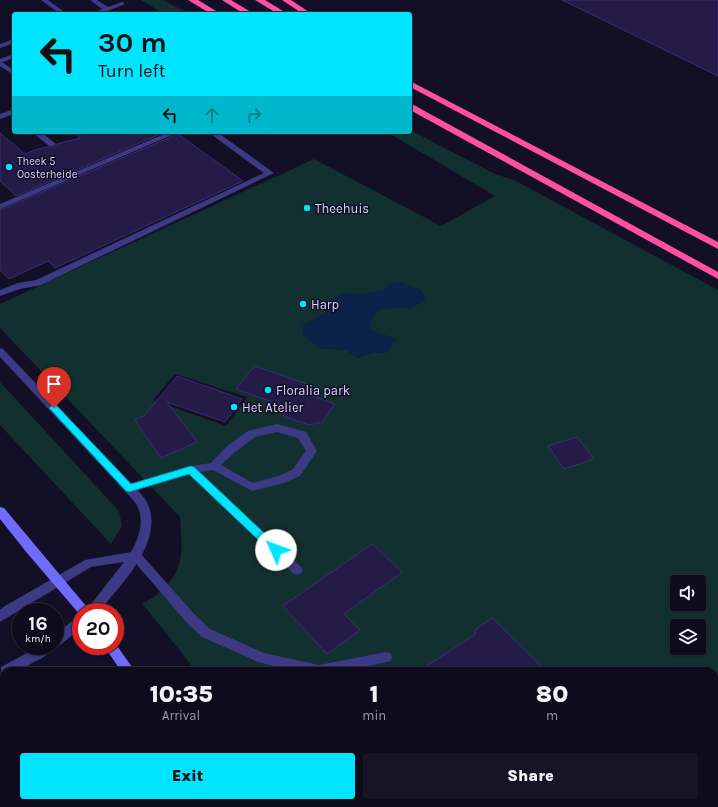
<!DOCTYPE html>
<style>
body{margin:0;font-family:Karla,sans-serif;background:#171425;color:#f1f3f6;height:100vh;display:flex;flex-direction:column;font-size:15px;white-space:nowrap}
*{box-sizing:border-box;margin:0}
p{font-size:13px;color:#9b9ba3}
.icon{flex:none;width:22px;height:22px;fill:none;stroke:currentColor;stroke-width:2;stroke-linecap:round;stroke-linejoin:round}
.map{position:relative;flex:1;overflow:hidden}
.drawer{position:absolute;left:0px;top:667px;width:718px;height:140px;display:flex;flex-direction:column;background:#0e0b1c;border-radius:12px 12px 0 0;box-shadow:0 1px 3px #0004,0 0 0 1px #2e2b3b}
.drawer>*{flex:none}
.guide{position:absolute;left:12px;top:12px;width:400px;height:122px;border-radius:4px;box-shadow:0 1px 3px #0004,0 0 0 1px #2e2b3b;background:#00e5ff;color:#111;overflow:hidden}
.fabs{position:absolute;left:670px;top:575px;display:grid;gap:8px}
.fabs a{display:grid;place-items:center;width:36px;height:36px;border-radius:4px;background:#0e0b1c;box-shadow:0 1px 3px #0004,0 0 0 1px #2e2b3b;font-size:20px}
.speed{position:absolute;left:12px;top:603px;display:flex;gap:8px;font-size:20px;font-weight:700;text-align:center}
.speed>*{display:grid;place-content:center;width:52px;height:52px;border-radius:50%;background:#0e0b1c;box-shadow:0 1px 3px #0004,0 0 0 1px #2e2b3b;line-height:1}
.speed small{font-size:10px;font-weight:400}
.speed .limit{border:6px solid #d22;background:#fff;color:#111}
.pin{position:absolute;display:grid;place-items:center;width:34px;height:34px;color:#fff;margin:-41px -17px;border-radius:50% 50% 50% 0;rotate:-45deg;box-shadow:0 0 4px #0007}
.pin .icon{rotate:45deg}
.me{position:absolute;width:44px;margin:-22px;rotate:313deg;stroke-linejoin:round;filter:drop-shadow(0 0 3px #0008)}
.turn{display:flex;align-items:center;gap:14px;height:84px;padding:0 20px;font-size:18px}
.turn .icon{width:52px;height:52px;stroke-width:2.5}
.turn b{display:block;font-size:28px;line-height:34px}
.lanes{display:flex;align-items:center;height:38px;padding:0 20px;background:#0003;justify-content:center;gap:20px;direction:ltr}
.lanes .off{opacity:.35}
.eta{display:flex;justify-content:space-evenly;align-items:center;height:68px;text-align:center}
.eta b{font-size:24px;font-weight:800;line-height:28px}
.primary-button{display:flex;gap:8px;margin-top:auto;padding:8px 20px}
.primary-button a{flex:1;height:46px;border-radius:4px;background:#00e5ff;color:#111;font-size:16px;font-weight:800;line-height:46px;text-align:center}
.primary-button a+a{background:#171425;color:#f1f3f6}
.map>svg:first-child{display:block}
</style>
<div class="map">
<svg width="718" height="807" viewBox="0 0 718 807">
<rect width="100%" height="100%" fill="#130f26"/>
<!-- green -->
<g fill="#12302f" fill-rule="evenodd">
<path d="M141 0H163L190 14H164Z"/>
<path d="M410 130 493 173 516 181 718 290V807H302L299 803H714V671H196L142 603C151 600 156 596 163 589 186 566 182 547 180 517L0 328V304L314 159 441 226 495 196 387 132H410ZM355 294H361L370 322V331L396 339 386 353H371L357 358 347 350 319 348 317 318ZM175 374 247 397V398L226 426 153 400ZM677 582H699V604H677ZM677 626H699V648H677Z"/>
<path d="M0 382 119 511 122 526 111 544 0 425Z"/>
<path d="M89 803H150L154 807H92Z"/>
</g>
<!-- water -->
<path fill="#0c2248" d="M401 282 421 290 426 300 412 308 379 309 370 322V330L397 339 386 353H371L357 358 347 350 319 348 303 335V325L326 312 330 303 336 296 343 293 361 294 384 290 386 285Z"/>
<!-- building -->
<g fill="#241b47" stroke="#3b2d73">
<path d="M562 0H718V76Z"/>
<path d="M73 132H165L16 196 0 181V133L25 154 38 149 47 147H53L57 144 80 138Z"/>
<path d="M178 134 243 181 55 268 48 261 9 279 0 270V210Z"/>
<path d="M255 366 318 388 312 396 335 404 322 422 309 425 283 416 289 408 236 389Z"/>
<path d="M177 376 242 399 225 422 167 402 197 442 161 458 135 420 145 415Z"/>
<path d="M577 437 594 459 564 469 548 446Z"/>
<path d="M372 544 402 572 344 614 360 630 327 654 283 606Z"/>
<path d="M492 618 546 671H419L476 634 474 631Z"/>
</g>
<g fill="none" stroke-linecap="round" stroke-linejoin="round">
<!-- service -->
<g fill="#3d3a85" fill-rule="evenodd">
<path d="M41 0H48L67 14H60Z"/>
<path d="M90 0H97L108 7 122 2 125 4 100 14H91L102 9Z"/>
<path d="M14 39V43L0 48V44Z"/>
<path d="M14 54V58L0 63V59Z"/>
<path d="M32 132H41L56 144 52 146H49Z"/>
<path d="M169 132H179L0 209V204Z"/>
<path d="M208 132H217L274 173 41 285 20 289 0 296V290L18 283 36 280 264 173Z"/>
<path d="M277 424 306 432 317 451 300 476 284 483 252 491 213 470 200 472 301 567 303 570 301 573 297 575 293 573 189 475 129 492 125 491 124 488 125 485 129 484 191 466 211 463 226 447 248 431ZM277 432 298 438 306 451 292 470 278 476 253 483 221 465 234 453 255 437Z"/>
<path d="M136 551 140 553 196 616 210 629 264 653 319 665 386 652 390 653 392 657 390 661 386 662 346 671H295L258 662 202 637 188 624 132 559 130 556 132 553Z"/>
</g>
<!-- minor -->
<g fill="#3d3a85" fill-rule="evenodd">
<path d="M0 61 14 70V75L0 66Z"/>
<path d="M14 109V114L0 119V114Z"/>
<path d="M0 348 3 349 133 485C139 492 146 498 149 507 162 543 121 586 98 612H85L124 562 91 567 0 622V610L5 606 85 560 131 552C140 537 146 516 134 501L0 357Z"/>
<path d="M81 616V628L59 646 55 647 44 657 17 671H4V676L1 675V667L40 646H55V635L77 617Z"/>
<rect x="0" y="730" width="4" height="12"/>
<path d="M43 803H57L59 807H45Z"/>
</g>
<!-- secondary -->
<g fill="#6f6bff" fill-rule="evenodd">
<path d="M0 507 4 508 91 612H81V616L27 553 0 519Z"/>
<path d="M115 643 132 667 134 671H121L104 646H115Z"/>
<path d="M225 803H240L242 807H227Z"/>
</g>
<!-- motorway -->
<g fill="#ff4fa3" fill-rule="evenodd">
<path d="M188 0H198L221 14H211Z"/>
<path d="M222 0H231L254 14H244Z"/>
<path d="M255 0H265L288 14H278Z"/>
<path d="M282 0H291L312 14H303Z"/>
<path d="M410 81 718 242V249L410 87Z"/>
<path d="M410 103 718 272V279L410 110Z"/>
</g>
</g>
<!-- route -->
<path fill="#00e5ff" stroke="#0095a6" d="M54 405 57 406 131 484 191 466 194 467 279 547 281 550 279 553 276 554 272 553 189 474 129 492 126 491 51 410 49 408 51 406Z"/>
<!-- markers -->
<g fill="#00e5ff" stroke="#130f26" stroke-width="1.5">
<circle cx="9" cy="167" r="4"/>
<circle cx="307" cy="208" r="4"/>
<circle cx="303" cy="304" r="4"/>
<circle cx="268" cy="390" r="4"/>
<circle cx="234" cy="407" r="4"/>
</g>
<g text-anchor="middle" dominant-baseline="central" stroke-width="3" stroke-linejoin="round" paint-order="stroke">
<!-- far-poi labels -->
<g font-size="11" fill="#d9d4ff" stroke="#130f26" text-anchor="start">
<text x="17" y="161">Theek 5<tspan x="17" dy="13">Oosterheide</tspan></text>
</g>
<!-- poi labels -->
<g font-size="13" fill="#d9d4ff" stroke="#130f26" text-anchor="start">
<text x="315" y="208">Theehuis</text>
<text x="311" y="304">Harp</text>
<text x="276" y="390">Floralia park</text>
<text x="242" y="407">Het Atelier</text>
</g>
</g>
</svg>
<div class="fabs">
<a><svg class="icon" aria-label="sound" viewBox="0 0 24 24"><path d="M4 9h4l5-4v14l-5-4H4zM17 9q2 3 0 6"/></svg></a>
<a><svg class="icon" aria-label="layers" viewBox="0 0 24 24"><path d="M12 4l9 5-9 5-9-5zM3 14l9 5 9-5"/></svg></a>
</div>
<div class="speed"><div>16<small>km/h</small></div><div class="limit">20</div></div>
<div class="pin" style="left:54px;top:408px;background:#d93025"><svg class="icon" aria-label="arrive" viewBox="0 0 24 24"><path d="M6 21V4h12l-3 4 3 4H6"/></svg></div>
<svg class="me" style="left:276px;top:550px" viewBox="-20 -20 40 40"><circle r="19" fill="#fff"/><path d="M0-13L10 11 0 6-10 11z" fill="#00e5ff"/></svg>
<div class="guide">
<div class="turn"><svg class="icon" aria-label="left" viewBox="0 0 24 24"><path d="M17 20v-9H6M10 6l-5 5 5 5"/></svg><div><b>30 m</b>Turn left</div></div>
<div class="lanes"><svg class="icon" aria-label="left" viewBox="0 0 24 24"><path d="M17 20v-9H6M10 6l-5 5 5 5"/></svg><svg class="icon off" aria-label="ahead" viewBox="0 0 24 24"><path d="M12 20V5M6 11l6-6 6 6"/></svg><svg class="icon off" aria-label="right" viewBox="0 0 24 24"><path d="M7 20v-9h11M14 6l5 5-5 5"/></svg></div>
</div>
<section class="drawer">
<div class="eta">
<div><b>10:35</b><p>Arrival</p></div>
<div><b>1</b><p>min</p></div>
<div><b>80</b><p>m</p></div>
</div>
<div class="primary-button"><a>Exit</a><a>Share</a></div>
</section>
</div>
